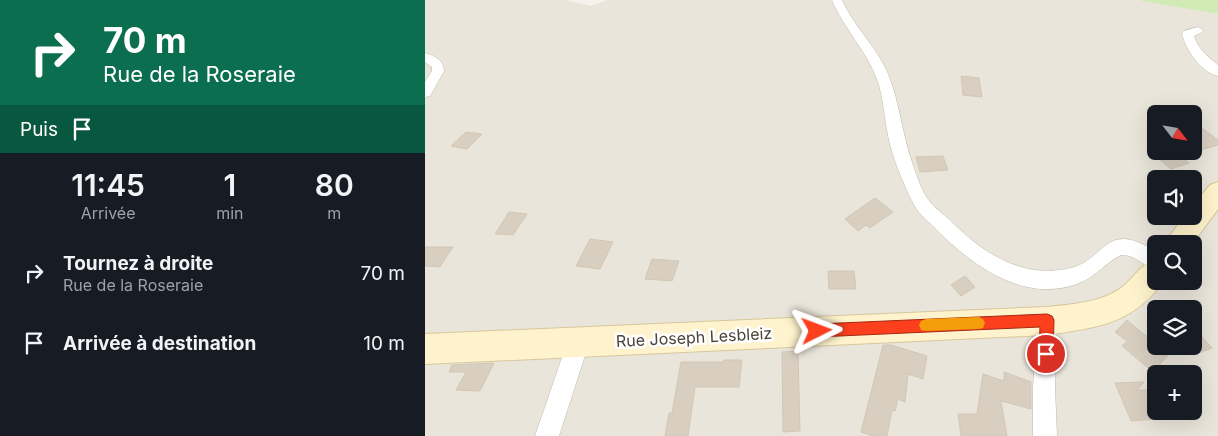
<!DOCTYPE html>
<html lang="fr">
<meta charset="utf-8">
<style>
body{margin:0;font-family:Inter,sans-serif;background:#242831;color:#f1f3f6;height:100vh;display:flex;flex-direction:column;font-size:19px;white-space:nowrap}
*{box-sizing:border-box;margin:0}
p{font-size:16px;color:#9ea1a6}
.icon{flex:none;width:28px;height:28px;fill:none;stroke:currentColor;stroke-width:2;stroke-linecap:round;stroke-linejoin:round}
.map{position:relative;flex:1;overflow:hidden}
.panel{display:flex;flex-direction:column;background:#171b24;width:425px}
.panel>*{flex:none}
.banner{background:#0b6e4f;color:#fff;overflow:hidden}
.needle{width:32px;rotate:121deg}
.fabs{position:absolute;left:722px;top:105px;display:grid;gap:10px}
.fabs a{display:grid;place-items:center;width:55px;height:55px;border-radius:8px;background:#171b24;box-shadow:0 5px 20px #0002;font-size:25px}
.pin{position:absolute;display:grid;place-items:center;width:42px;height:42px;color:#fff;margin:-21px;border:2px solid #fff;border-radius:50%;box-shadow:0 1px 5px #0007}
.me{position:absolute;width:55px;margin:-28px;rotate:87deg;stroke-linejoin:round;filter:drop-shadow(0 0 4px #0008)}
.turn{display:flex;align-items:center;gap:18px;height:105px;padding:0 20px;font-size:22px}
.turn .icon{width:65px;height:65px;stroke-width:2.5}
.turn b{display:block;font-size:35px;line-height:42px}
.then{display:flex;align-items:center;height:48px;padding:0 20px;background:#0003;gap:10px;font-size:19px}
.eta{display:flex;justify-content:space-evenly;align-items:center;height:85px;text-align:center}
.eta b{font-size:30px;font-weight:600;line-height:35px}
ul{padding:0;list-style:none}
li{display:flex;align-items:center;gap:15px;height:70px;padding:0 20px}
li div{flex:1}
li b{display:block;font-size:19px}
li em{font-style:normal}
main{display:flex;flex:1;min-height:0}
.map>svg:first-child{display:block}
</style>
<main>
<section class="panel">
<div class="banner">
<div class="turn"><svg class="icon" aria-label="right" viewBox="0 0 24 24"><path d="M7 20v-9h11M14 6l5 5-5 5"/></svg><div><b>70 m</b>Rue de la Roseraie</div></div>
<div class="then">Puis<svg class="icon" aria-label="arrive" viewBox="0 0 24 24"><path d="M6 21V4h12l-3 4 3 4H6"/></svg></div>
</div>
<div class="eta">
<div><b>11:45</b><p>Arrivée</p></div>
<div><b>1</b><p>min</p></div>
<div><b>80</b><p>m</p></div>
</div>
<ul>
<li><svg class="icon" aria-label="right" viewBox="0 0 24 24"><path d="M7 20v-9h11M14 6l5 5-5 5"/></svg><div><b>Tournez à droite</b><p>Rue de la Roseraie</p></div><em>70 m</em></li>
<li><svg class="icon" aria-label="arrive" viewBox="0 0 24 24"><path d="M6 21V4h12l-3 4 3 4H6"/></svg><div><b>Arrivée à destination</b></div><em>10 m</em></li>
</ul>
</section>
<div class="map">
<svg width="793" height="436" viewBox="0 0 793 436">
<rect width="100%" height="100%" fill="#f6f3ec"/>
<!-- residential -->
<path fill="#eae5da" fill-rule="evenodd" d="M0 0H140L166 6 182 0H711L793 14V436H0ZM731 114H769V151H731ZM731 179H769V216H731ZM731 244H769V281H731ZM731 309H769V346H731ZM731 374H769V411H731Z"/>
<!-- green -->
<path fill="#d2eab5" d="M711 0H793V14Z"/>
<!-- building -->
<g fill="#d8cfc1" stroke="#d3c7b4">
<path d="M536 76 554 78 557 97 538 95Z"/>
<path d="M769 122 793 140V145L769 152Z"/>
<path d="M41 132 57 134 42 149 26 146Z"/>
<path d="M725 151H749L764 163 746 169Z"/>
<path d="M518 156 523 170 495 172 491 157Z"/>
<path d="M450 198 468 212 445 228 441 225 433 231 420 219Z"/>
<path d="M84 212 102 214 88 235 70 234Z"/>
<path d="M165 239 188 242 175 269 151 266Z"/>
<path d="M0 247H28L15 267 0 266Z"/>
<path d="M227 259 254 261 247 281 220 279Z"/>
<path d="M403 271H429L431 289H404Z"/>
<path d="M540 276 550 287 536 296 526 285Z"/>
<path d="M702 320 721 336 731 332V346H751L728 372 697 346 702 341 690 332Z"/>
<path d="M769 328 787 348 769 355Z"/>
<path d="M458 345H466L502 356 498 379 483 374 480 402 473 399 470 411 467 410 462 436H448L436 432Z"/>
<path d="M373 351 375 431 358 432 357 352Z"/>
<path d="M299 360H317L314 387H270L263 436H240L244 413H247L256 362H298Z"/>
<path d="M69 363 55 391 31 390 41 372H24L27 365Z"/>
<path d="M579 372 606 382V409L576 401 582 436H536L533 414H552L558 374 579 381Z"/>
<path d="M719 382 712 390H731V419L706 421 690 383Z"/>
</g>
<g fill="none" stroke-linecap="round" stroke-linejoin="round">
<defs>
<g id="street">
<path d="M407 0H417C429 27 452 47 463 74 475 103 477 135 488 165 492 177 497 192 505 202 511 209 518 214 525 220 556 252 595 278 641 269 681 263 678 217 731 252V270C718 266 710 254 696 255 678 264 671 278 649 285 595 302 544 263 509 227 504 222 498 217 493 211 487 202 482 191 478 181 471 165 465 148 462 130 459 114 458 98 453 82 443 52 419 29 407 0Z"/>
<path d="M773 27 779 31 769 36C773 49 783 57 793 65V76C776 72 761 50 757 34L759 31Z"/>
<path d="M0 53C9 56 19 60 19 71L5 96 0 97V82L7 71V67L0 62Z"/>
<path d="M622 311 629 314 632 321 630 388 632 436H608V388L612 321 615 314Z"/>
<path d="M153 333 161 336 164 343 134 436H110L142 343 145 336Z"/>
</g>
<g id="secondary">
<path d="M793 182V209L767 244H739L759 216H769V204L785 185Z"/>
<path d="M731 258V281H739C706 325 673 327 622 335L0 364V334L622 307C647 304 675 303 696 288 709 278 716 264 731 258Z"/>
</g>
</defs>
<!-- street casing -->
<use href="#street" stroke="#c2bbae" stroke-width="1"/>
<!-- secondary casing -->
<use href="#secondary" stroke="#d6c79b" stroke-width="2"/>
<!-- street -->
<use href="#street" fill="#fff" fill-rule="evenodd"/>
<!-- secondary -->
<use href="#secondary" fill="#fff3cd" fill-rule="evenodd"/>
</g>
<!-- route -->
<path fill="#fc3f1d" stroke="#a42913" d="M622 314 627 316 629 320 628 354 626 359 621 361 616 359 614 354 615 327 392 337 387 335 385 331 387 326 392 324Z"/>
<!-- slow -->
<path fill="#f59e0b" d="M554 317 558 319 560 323 558 328 554 329 501 331 496 330 494 325 496 321 501 319Z"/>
<g text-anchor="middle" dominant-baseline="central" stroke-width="5" stroke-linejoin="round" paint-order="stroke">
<!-- street labels -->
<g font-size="16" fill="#4b4439" stroke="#fff">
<text transform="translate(269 337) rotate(-3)">Rue Joseph Lesbleiz</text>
</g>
</g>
</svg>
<div class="fabs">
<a><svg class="needle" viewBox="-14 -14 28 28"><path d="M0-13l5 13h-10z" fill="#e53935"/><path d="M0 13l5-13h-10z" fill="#9ea1a6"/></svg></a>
<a><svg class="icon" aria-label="sound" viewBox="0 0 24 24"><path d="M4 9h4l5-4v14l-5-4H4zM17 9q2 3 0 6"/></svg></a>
<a><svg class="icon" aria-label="search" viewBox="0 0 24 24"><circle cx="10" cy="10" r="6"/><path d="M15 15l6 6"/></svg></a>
<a><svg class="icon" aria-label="layers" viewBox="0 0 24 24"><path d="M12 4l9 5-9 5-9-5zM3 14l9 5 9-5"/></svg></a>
<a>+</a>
</div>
<div class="pin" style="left:621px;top:354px;background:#d93025"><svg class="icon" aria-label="arrive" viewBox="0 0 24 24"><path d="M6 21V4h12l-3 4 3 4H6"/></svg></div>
<svg class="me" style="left:392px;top:331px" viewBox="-20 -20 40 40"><path d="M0-17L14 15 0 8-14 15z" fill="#fc3f1d" stroke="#fff" stroke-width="4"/></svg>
</div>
</main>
